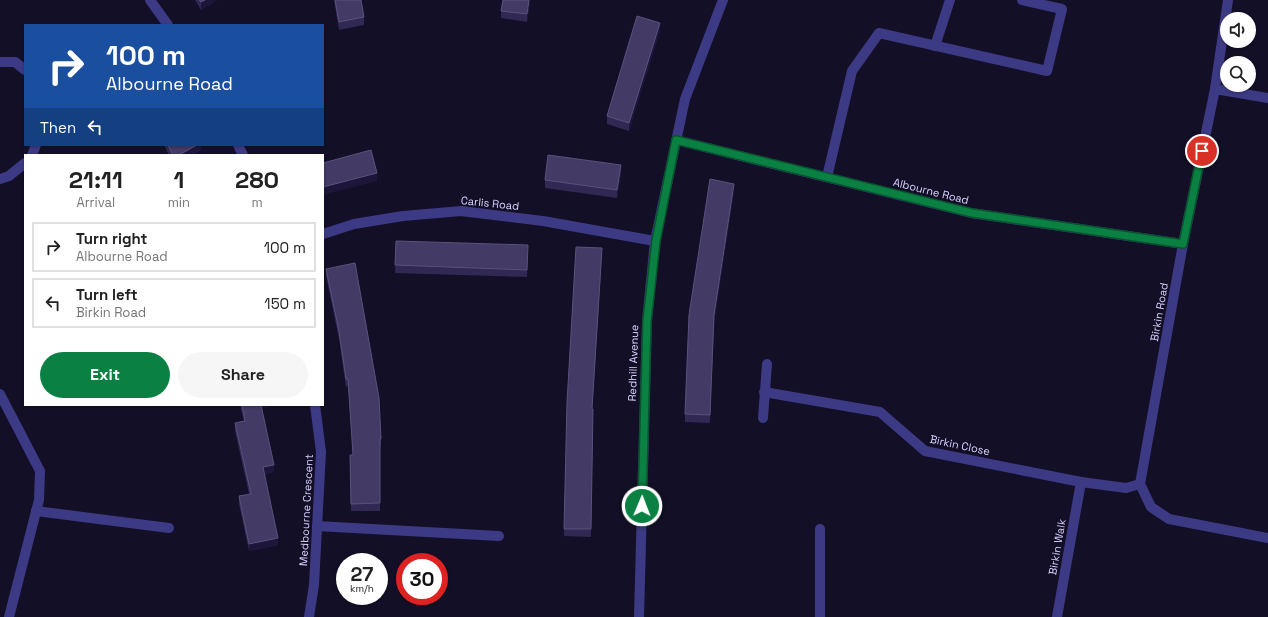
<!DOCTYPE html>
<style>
body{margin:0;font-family:"Space Grotesk",sans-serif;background:#f6f6f6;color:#222;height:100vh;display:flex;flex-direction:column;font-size:15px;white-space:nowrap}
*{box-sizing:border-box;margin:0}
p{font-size:13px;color:#767676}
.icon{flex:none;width:22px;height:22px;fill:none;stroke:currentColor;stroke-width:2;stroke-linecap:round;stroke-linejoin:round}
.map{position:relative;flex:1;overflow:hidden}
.side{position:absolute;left:24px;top:154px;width:300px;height:252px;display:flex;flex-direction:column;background:#fff;border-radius:0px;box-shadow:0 1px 3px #0004}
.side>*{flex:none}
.banner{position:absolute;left:24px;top:24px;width:300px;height:122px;border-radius:0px;box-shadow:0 1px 3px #0004;background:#1a4fa0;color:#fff;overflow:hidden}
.buttons{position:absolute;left:1220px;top:12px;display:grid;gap:8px}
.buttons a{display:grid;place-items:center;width:36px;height:36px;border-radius:50%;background:#fff;box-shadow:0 1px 3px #0004;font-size:20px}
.speed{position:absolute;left:336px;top:553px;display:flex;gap:8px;font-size:20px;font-weight:700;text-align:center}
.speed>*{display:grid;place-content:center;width:52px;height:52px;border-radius:50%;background:#fff;box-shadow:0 1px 3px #0004;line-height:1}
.speed small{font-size:10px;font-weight:400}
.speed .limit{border:6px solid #d22;background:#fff;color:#111}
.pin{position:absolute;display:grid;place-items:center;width:34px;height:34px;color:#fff;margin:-17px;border:2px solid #fff;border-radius:50%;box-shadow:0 1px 4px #0007}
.me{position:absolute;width:44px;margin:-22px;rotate:1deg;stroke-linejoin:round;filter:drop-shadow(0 0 3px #0008)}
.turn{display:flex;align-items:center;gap:14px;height:84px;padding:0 16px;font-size:18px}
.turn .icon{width:52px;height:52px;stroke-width:2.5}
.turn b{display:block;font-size:28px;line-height:34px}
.then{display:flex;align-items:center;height:38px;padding:0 16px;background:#0003;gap:8px;font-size:15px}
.eta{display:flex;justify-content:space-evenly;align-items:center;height:68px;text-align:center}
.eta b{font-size:24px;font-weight:800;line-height:28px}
.primary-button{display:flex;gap:8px;margin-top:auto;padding:8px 16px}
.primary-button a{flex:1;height:46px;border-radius:24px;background:#0b8043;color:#fff;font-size:16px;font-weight:800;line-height:46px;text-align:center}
.primary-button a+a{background:#f6f6f6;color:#222}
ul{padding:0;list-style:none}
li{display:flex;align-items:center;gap:12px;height:50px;margin:0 8px 6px;padding:0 8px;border:2px solid #e0e0e0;border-radius:0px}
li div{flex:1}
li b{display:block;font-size:15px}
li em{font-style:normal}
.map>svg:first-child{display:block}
</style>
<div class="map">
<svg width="1268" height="617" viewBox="0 0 1268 617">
<rect width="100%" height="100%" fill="#130f26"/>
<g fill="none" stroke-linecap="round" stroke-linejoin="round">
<!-- lane -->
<g stroke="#3d3a85" stroke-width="10">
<path d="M935 46 950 0"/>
<path d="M827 177 852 71 879 33 1047 71 1062 9 1022 0"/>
<path d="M317 526 499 536"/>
</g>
<!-- street -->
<g stroke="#3d3a85" stroke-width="10">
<path d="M150 0 168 25"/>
<path d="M1228 0 1215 89 1183 244 1140 484 1151 507 1169 519 1268 538"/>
<path d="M0 62H15L25 70"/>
<path d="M1215 89 1268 98"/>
<path d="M676 140 971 213 1183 244"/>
<path d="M238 145 243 155"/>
<path d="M32 155 36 145"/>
<path d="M0 179 9 176 25 163"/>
<path d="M323 234 354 224 403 216 461 211 543 221 655 241"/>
<path d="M764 392 880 412 925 451 1081 482 1126 488 1140 484"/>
<path d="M0 394 40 471 39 500 9 617"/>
<path d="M763 418 767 364"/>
<path d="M36 511 169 528"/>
<path d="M820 529V617"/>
<path d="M309 617 314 585 321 452 315 405"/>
<path d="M639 617 647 321 655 241 685 99 723 0"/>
<path d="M1057 617 1081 482"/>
</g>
</g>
<!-- wall -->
<g fill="#312854">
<path d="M195 0H217L201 10Z"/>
<path d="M334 0H361L364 17V25L339 30Z"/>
<path d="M503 0H530L527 22 501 18V11Z"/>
<path d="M660 30 629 131 607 124V116Z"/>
<path d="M164 145H201V150L193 155H169Z"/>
<path d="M621 172 617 198 545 188V180Z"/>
<path d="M734 191 714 322 710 423 685 422V414Z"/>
<path d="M396 241 528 253 527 277 395 273Z"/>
<path d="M602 256 592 409 593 417 591 537 564 536 567 403Z"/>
<path d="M326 269 381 439V446L380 447V511H351L350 455H353L348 386 346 387 339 339 326 276Z"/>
<path d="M240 405H270V407L262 408 274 472 264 474 278 545 249 551 239 504V496L249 494 235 431V423L244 421Z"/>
</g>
<!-- shaded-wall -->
<g fill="#1d163a">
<path d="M205 0H217L201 10V2Z"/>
<path d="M529 0H530L527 22V14Z"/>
<path d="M660 23V30L629 131V123Z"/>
<path d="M197 145H201V150L193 155H179Z"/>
<path d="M621 165V172L617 198V190Z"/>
<path d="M377 173V181L323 195V187Z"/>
<path d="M734 184V191L714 322 710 423 714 315Z"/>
<path d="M602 248V256L592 417V409Z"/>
<path d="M260 405H270V407L260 409Z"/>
<path d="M274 465V472L263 474V467Z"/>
<path d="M278 538V545L249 551V544Z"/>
</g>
<!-- building -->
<g fill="#433a66" stroke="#5a527e">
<path d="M199 0H205L201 2Z"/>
<path d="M335 0H361L364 17 339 22Z"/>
<path d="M503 0H529L527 14 501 11Z"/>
<path d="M637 16 660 23 629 123 607 116Z"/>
<path d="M168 145H197L179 155H173Z"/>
<path d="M371 150 377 173 323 187V163Z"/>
<path d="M548 155 621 165 617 190 545 180Z"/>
<path d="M710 179 734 184 714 315 710 415 685 414 689 315Z"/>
<path d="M396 241 528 245 527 270 395 265Z"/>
<path d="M576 247 602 248 592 409H593L591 529H564L567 403Z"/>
<path d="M355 263 379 398 381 439H380V503L351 504 350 455H353L348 379H346L339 331 326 269Z"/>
<path d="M242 405H261L274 465 263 467 278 538 249 544 239 496 251 494 235 423 245 421Z"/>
</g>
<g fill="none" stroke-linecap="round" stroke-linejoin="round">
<defs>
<path id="route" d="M642 506 647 321 656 241 676 140 972 213 1183 244 1202 151"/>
</defs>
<!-- route casing -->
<use href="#route" stroke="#07532c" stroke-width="10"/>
<!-- route -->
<use href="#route" stroke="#0b8043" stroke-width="7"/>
</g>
<g text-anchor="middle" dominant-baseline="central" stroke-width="3" stroke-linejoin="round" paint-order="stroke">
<!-- street labels -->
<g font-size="11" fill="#d9d4ff" stroke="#130f26">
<text transform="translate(931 191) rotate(14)">Albourne Road</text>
<text transform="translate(490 203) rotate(6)">Carlis Road</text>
<text transform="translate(1159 312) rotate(-80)">Birkin Road</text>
<text transform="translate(633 363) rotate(-88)">Redhill Avenue</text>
<text transform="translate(960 445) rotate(12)">Birkin Close</text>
<text transform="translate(306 510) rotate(-87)">Medbourne Crescent</text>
<text transform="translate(1057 547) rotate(-80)">Birkin Walk</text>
</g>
</g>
</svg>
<div class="buttons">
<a><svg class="icon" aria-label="sound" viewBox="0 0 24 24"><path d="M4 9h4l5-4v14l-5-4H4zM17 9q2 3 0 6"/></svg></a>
<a><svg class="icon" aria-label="search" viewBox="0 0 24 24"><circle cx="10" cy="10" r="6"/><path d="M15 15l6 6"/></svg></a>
</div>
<div class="speed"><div>27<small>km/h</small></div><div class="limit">30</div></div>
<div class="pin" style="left:1202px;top:151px;background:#d93025"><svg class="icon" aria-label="arrive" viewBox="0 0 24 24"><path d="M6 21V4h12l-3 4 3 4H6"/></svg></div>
<svg class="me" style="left:642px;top:506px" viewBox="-20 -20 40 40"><circle r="17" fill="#0b8043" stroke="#fff" stroke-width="3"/><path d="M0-11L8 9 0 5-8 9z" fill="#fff"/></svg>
<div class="banner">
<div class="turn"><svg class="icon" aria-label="right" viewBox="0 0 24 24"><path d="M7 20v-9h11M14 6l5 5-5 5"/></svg><div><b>100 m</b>Albourne Road</div></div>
<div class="then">Then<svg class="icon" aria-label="left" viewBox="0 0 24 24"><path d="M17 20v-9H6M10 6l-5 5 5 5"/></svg></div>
</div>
<section class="side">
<div class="eta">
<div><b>21:11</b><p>Arrival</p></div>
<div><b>1</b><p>min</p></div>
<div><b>280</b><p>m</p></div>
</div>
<ul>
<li><svg class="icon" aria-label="right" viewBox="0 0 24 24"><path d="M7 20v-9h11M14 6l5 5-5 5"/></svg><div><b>Turn right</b><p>Albourne Road</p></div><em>100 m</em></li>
<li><svg class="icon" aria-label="left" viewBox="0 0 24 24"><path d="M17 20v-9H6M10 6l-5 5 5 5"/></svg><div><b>Turn left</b><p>Birkin Road</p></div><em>150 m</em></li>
</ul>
<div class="primary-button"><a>Exit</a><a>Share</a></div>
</section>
</div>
